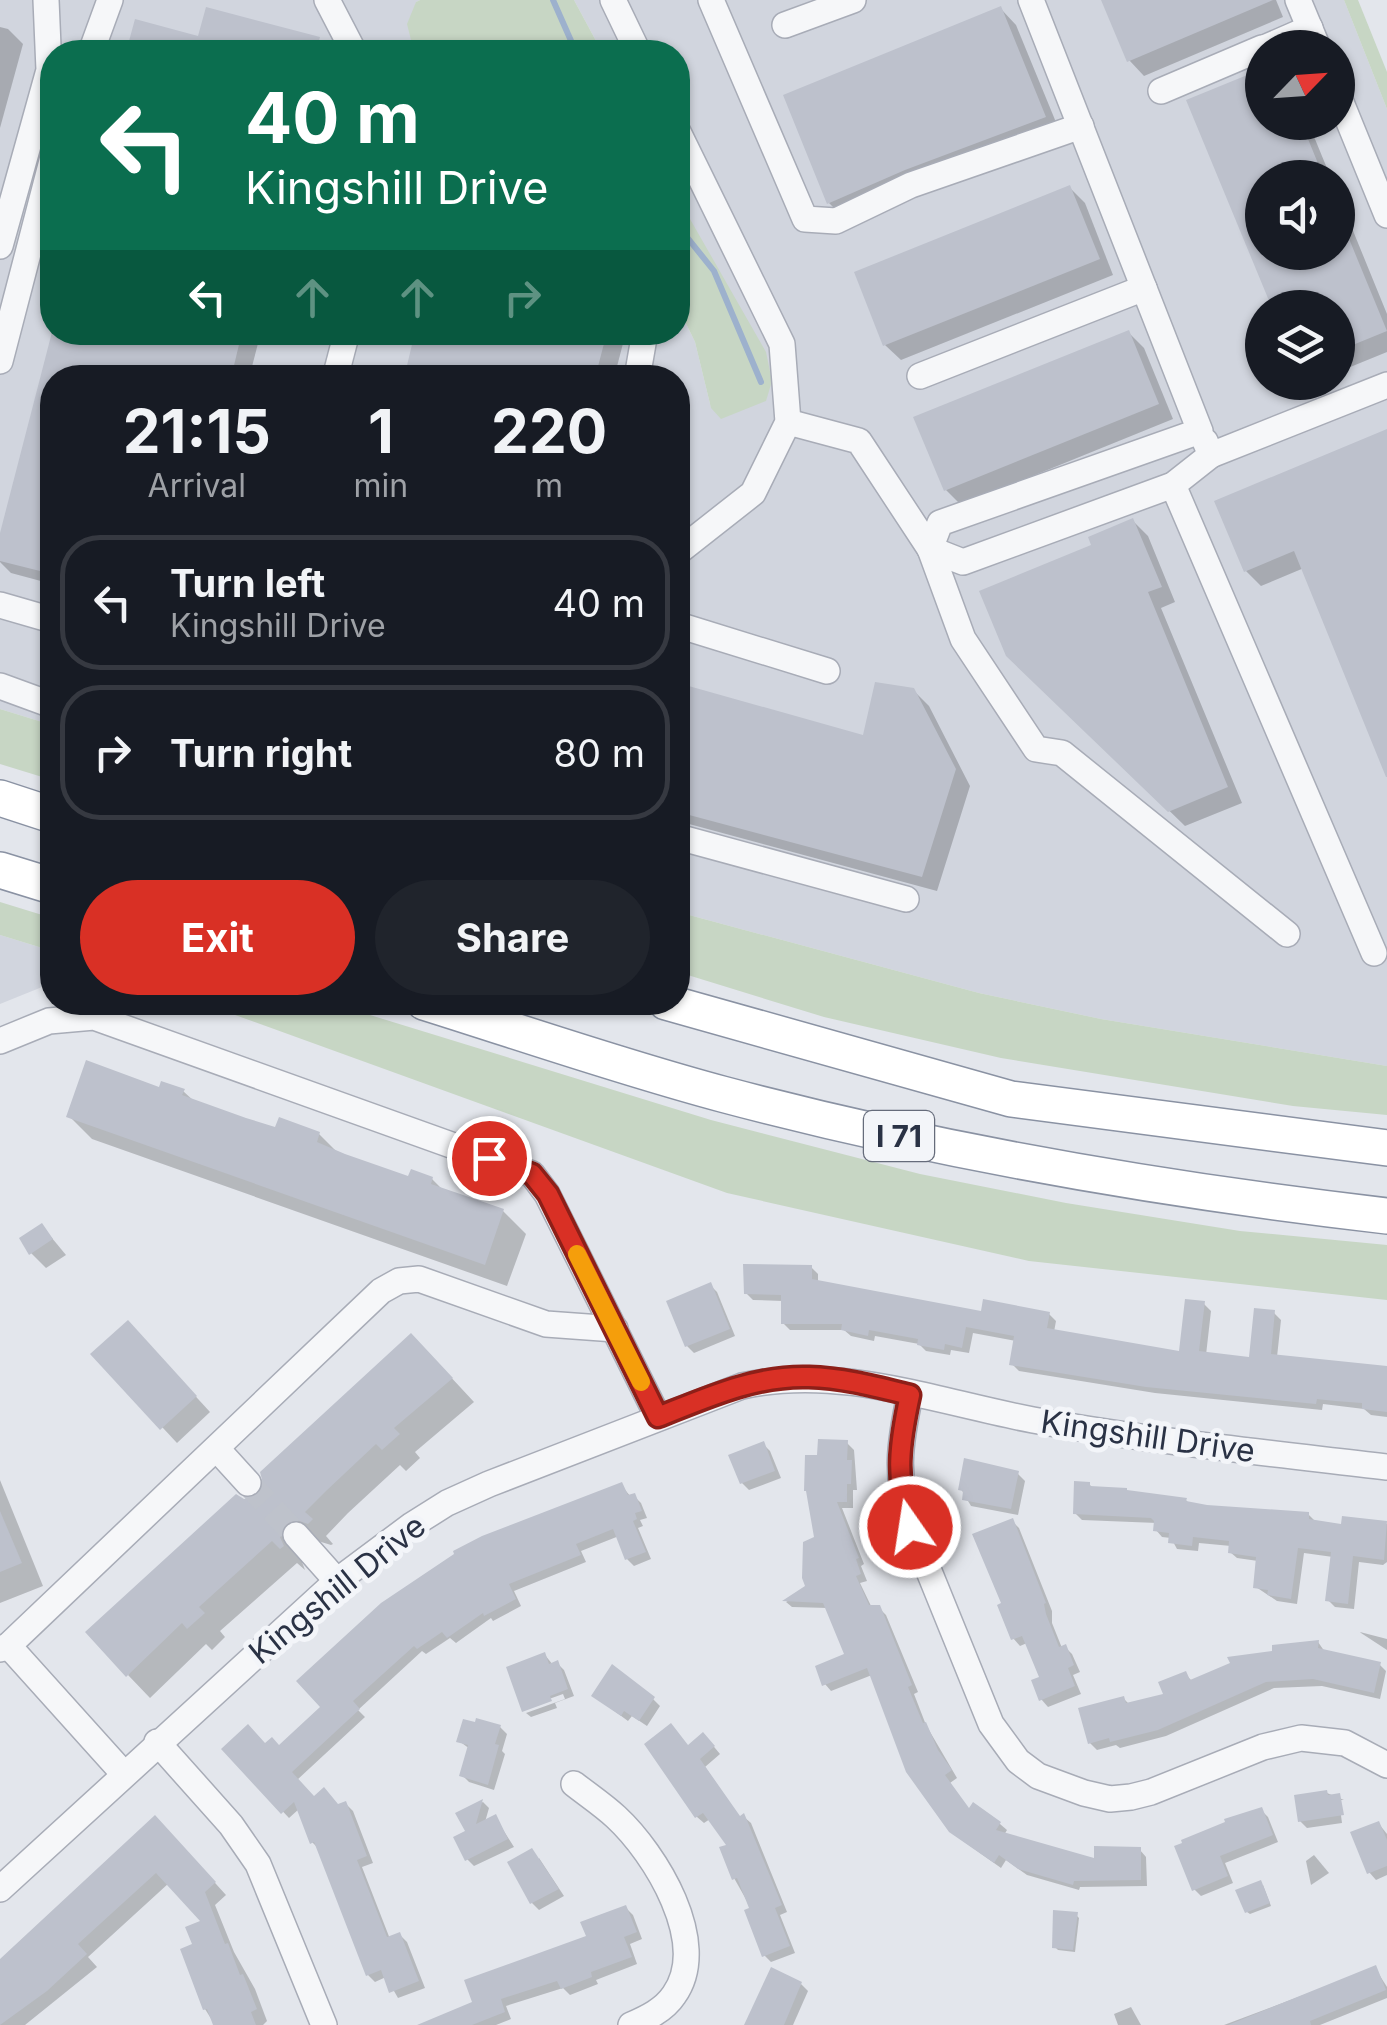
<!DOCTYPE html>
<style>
body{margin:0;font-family:Inter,sans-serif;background:#20242c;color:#f1f3f6;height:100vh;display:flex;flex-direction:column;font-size:38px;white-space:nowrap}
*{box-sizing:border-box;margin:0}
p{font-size:32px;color:#9ea1a6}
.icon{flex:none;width:55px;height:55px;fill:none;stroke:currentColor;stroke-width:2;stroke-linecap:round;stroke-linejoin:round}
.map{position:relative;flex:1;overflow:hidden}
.panel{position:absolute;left:40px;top:365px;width:650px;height:650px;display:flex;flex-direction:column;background:#171b24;border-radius:40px;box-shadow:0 2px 8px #0004}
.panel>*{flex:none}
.top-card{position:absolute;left:40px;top:40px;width:650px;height:305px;border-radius:40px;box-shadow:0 2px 8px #0004;background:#0b6e4f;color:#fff;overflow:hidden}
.needle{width:65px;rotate:65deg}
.tools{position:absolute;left:1245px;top:30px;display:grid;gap:20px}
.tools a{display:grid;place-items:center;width:110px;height:110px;border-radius:50%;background:#171b24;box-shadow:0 2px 8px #0004;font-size:50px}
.pin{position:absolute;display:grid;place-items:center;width:85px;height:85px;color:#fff;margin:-42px;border:5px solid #fff;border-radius:50%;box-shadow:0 2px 10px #0007}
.me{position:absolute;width:110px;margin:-55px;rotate:347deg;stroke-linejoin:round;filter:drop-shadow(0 0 8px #0008)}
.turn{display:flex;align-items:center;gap:35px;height:210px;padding:0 40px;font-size:45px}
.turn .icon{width:130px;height:130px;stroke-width:2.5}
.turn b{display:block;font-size:70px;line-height:85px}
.lanes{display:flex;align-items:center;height:95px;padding:0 40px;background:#0003;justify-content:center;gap:50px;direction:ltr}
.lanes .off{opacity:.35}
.eta{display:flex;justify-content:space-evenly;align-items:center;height:170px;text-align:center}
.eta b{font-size:60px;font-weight:700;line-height:70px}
.cta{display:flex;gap:20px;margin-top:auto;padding:20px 40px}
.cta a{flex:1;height:115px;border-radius:60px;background:#d93025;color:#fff;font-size:40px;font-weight:700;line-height:115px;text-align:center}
.cta a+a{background:#20242c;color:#f1f3f6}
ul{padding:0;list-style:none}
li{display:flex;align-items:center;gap:30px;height:135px;margin:0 20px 15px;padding:0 20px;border:5px solid #363941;border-radius:40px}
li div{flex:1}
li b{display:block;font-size:38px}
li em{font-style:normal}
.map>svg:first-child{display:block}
</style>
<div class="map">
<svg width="1387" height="2025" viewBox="0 0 1387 2025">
<rect width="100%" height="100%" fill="#e3e6ec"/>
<!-- built -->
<g fill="#d1d5de" fill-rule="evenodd">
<path d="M0 0H420L416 2 412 49 414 52H52V332H678V307L695 342 711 408 685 212 678 198V52H602L574 0H1344L1387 109V1066L1101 1019 979 993 678 912V378H52V725L0 709ZM1262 48H1338V122H1262ZM1262 178H1338V252H1262ZM1262 308H1338V382H1262Z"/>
<path d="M0 935 52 951V983L0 1004Z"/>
</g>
<!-- green -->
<g fill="#c7d6c4">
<path d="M420 0H574L602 52H414L407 24 416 2Z"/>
<path d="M1344 0H1358L1387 72V109Z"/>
<path d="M678 198 766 352 772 381 766 401 721 419 711 408 695 342 678 307Z"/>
<path d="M0 709 52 725V780L0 764Z"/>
<path d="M0 902 52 918V951L0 935Z"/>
<path d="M678 912 979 993 1101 1019 1387 1066V1115L1293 1106 1001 1058 824 1017 678 972Z"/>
<path d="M202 1003H331L711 1120 920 1174 1066 1203 1240 1231 1387 1245V1300L1029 1261 727 1193Z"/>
</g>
<!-- shadow -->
<g fill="#0003">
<path d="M1104 0H1276L1283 17 1144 76 1129 60Z"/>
<path d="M1001 9 1016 25 1060 132 844 218 829 203Z"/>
<path d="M136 22 200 39 318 40 331 52H128Z"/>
<path d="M0 27 8 29 23 44 0 128Z"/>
<path d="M1262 71V122H1308L1331 178H1262V252H1338V194L1387 314V352L1338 372V308H1275L1190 101Z"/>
<path d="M1070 188 1085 203 1113 275 901 360 885 345Z"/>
<path d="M55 332H261L249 378H52V584L11 573 0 562V543Z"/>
<path d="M418 332H626L614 378H406Z"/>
<path d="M1129 333 1144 348 1173 419 961 505 946 490Z"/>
<path d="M1387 431V772L1304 568 1261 586 1246 571Z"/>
<path d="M1133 521 1148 536 1175 602 1161 608 1242 803 1185 826 1008 654 1094 546Z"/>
<path d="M678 686 865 739 913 690 929 706 970 786 937 891 678 821Z"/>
<path d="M160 1091H183L195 1102 277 1130 319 1134 339 1154 410 1179H432L444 1191 503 1211 526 1234 507 1286 92 1139 69 1116Z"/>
<path d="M42 1226 66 1255 46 1268 31 1253Z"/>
<path d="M811 1267 818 1274V1282L983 1314H1049L1056 1321 1054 1332 1181 1354 1204 1304 1211 1311 1206 1355 1251 1360 1274 1313 1281 1320 1277 1357 1387 1368V1417L1371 1415 1364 1409 1323 1404 1322 1410 1155 1393 1019 1371 1012 1364 1016 1341 973 1333 969 1353 951 1350 950 1355 926 1351 919 1344 875 1336 874 1341 851 1336 844 1330H790L783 1323V1301L753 1300 746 1293Z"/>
<path d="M710 1285 717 1292 735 1336 694 1353 687 1346Z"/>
<path d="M143 1339 210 1412 177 1443 94 1354Z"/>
<path d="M434 1359 474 1402 415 1452 420 1458 406 1471 400 1465 348 1513 326 1536 333 1544 331 1545 318 1541 307 1546 302 1562 305 1570 297 1563 220 1631 225 1637 212 1650 206 1644 150 1698 128 1675 244 1501 260 1498Z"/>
<path d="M847 1443 854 1450 857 1490H853V1508H842L864 1564 861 1566 867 1581 860 1583 872 1608H879L886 1615 918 1692 914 1694 926 1725 957 1778 950 1783 970 1811 1000 1824 1007 1830 1004 1835 1097 1861 1140 1850 1146 1857 1147 1886 1080 1887 1079 1890 1027 1875 1006 1860 1001 1868 959 1838 872 1675 831 1691 825 1684 847 1656 828 1608 792 1607 786 1602 809 1587 817 1539 820 1457Z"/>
<path d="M763 1444 770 1451 781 1478 749 1490 742 1483Z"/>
<path d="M1017 1473 1025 1481 1018 1515 971 1506 961 1489Z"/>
<path d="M0 1480 43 1586 0 1603Z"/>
<path d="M1089 1484 1094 1489 1186 1500 1190 1505 1308 1514 1315 1521 1343 1526 1344 1519 1387 1524V1562L1383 1565 1359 1562 1354 1609 1335 1607 1328 1600 1333 1557 1304 1553 1297 1604 1277 1601 1256 1587 1258 1561 1237 1558 1230 1552 1231 1546 1199 1543 1198 1551 1177 1549 1171 1538 1162 1537 1156 1530 1157 1523 1082 1520 1075 1513Z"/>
<path d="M621 1485 631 1497 634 1496 641 1503 647 1518 640 1520 643 1526 638 1528 651 1559 634 1566 627 1559 619 1536 581 1551 586 1562 514 1591 521 1606 493 1621 491 1618 456 1643 450 1638 426 1654 422 1651 358 1710 365 1717 297 1780 314 1799 339 1806 346 1804 353 1811 373 1863 362 1867 390 1939 400 1935 407 1942 425 1988 398 1998 386 1977 375 1982 368 1975 319 1849 312 1842 299 1809 289 1818 224 1749 279 1748Z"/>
<path d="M1012 1521 1019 1528 1052 1611V1623L1062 1648 1065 1647 1072 1654 1080 1672 1073 1675 1081 1694 1048 1707 1041 1699 1042 1679 1027 1643 1020 1646 1013 1638 1004 1604Z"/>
<path d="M1360 1632 1387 1639V1650L1361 1633Z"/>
<path d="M1318 1642 1325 1652 1379 1664 1386 1671 1380 1699 1322 1686 1274 1688 1166 1736 1120 1748 1116 1745 1097 1750 1090 1743 1123 1698 1130 1705 1167 1695 1185 1674 1193 1682Z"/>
<path d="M545 1655 553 1665 557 1663 564 1670 574 1696 555 1703 557 1708 531 1717 526 1713 565 1699 563 1694 524 1708Z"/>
<path d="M594 1696 653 1699 660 1706 647 1726 632 1716 628 1721Z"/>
<path d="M500 1727 507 1734 502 1751 505 1754 494 1790 469 1782 462 1775 470 1749 459 1741Z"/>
<path d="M710 1742 720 1754 705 1767 741 1819 744 1817 751 1823 787 1912 780 1915 795 1953 771 1962 764 1955 752 1910 734 1878 730 1846 710 1819 704 1823 697 1817 647 1745 689 1747Z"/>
<path d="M1327 1793 1344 1800H1339L1342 1823 1307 1828 1300 1821Z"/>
<path d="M483 1802 489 1808 485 1822 495 1817 514 1847 474 1866 467 1859 468 1832 459 1814Z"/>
<path d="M1261 1810 1268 1817 1278 1842 1225 1863 1233 1883 1201 1896 1194 1889 1177 1848Z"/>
<path d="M1379 1824 1387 1834V1875L1376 1880 1369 1872Z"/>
<path d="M167 1830 226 1895 215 1905 234 1952 255 1989 267 2021 263 2025H215L205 2009 195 1946 204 1922 169 1883 88 1957 97 1967 25 2025H0V1962Z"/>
<path d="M1314 1855 1329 1873 1311 1885 1306 1861Z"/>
<path d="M539 1858 564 1896 539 1910 532 1903Z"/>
<path d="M1263 1885 1271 1906 1250 1914 1247 1912Z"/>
<path d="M626 1908 633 1915 642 1939 630 1944 637 1964 596 1980 598 1984 570 1995 563 1988 506 2006 511 2019 496 2025H420L475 2004 590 1937Z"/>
<path d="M1076 1915 1079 1918 1075 1952 1058 1950 1055 1947Z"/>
<path d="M1375 1968 1387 1987V1998L1320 2025H1224Z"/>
<path d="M801 1984 808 1991 793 2025H769Z"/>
<path d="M1131 2007 1141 2025H1118L1114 2014Z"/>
</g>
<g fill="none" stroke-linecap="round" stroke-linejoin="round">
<!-- stream -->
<g stroke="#9db1cd" stroke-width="6">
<path d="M553 0 576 52"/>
<path d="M678 226 714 271 761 382"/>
</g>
</g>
<!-- building -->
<g fill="#bdc1cc">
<path d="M1101 0H1273L1127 62Z"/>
<path d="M1001 6 1046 117 905 170 827 204 783 95Z"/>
<path d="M206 7 320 37 316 52H126L135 19 198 36Z"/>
<path d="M1262 69V122H1301L1324 178H1262V252H1338V212L1387 331 1338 351V308H1272L1186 100Z"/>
<path d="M1070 185 1100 259 883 346 854 272Z"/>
<path d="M1129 330 1159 404 944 491 913 417Z"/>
<path d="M52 332H242L231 378H52V574L0 561V533Z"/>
<path d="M415 332H607L595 378H404Z"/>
<path d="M1387 429V777H1386L1294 551 1244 572 1214 501Z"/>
<path d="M1133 518 1162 587 1148 592 1228 787 1168 812 1006 656 979 591 1091 545 1088 537Z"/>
<path d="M875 682 914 688 956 769 922 877 678 812V683L863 735Z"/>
<path d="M86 1060 159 1087 161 1081 185 1089 182 1095 246 1118 275 1127 279 1117 320 1132 317 1142 345 1154 408 1176 411 1169 433 1177 431 1184 504 1209 485 1265 66 1117Z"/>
<path d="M42 1223 53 1239 29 1255 19 1238Z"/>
<path d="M743 1264 812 1265V1279L981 1311 983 1299 1050 1312 1047 1328 1179 1351 1185 1299 1205 1301 1199 1351 1249 1357 1254 1308 1275 1310 1271 1354 1387 1366V1412L1362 1409V1403L1335 1401 1317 1399 1316 1404 1146 1387 1009 1365 1014 1336 966 1327 962 1348 945 1344 944 1350 917 1345 918 1339 869 1330 868 1336 841 1330 842 1324H781V1295L744 1294Z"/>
<path d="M711 1282 730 1329 685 1347 666 1301Z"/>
<path d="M128 1320 197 1396 160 1430 90 1354Z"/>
<path d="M411 1333 453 1378 394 1428 400 1434 382 1450 376 1444 326 1491 305 1512 313 1519 308 1524 294 1519 285 1524 280 1537 284 1546 280 1549 272 1541 199 1607 205 1613 187 1629 182 1623 126 1677 85 1632 236 1494 244 1499 258 1496 264 1487 260 1472Z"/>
<path d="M818 1439 848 1440 847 1460H852L851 1484H847V1502H837L859 1558 856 1559 861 1574 856 1576 869 1605H880L912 1685 908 1687 923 1723 926 1722 938 1750 952 1770 945 1775 969 1808 973 1802 1001 1822 996 1830 1094 1858V1846L1141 1847V1880L1074 1881 1073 1885 1018 1869 999 1855 994 1863 949 1832 906 1772 867 1668 822 1686 815 1666 844 1654 823 1603 782 1601 805 1586 802 1578 803 1542 814 1537 806 1491H804L805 1455H817Z"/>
<path d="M764 1441 775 1471 740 1484 728 1455Z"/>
<path d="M964 1458 1019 1471 1011 1509 962 1500 963 1491 958 1490Z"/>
<path d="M1074 1481 1090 1482V1486L1127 1488V1490L1187 1498 1186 1501 1207 1505 1309 1512V1519L1341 1524 1342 1516 1387 1521 1384 1560 1353 1556 1348 1604 1325 1601 1331 1552 1298 1548 1291 1599 1267 1595 1268 1590 1253 1588 1256 1557 1228 1553 1229 1541 1193 1537 1192 1546 1168 1543 1169 1533 1153 1531 1154 1521 1151 1518 1073 1514Z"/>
<path d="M622 1482 628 1495 635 1493 642 1511 635 1513 637 1519 633 1521 646 1552 625 1560 613 1529 576 1544 581 1555 509 1584 516 1599 484 1616 483 1613 447 1638 442 1632 417 1649 414 1646 353 1701 360 1709 292 1772 314 1796 324 1787 338 1804 346 1801 367 1856 357 1860 387 1937 400 1932 419 1981 389 1993 381 1970 366 1976 314 1842 310 1844 294 1802 281 1814 221 1749 248 1724 265 1743 272 1737 279 1745 320 1707 296 1681 381 1603 454 1554 453 1551 482 1536Z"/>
<path d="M0 1511 22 1563 0 1572Z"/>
<path d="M1013 1518 1046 1603 1044 1604 1046 1614 1059 1647 1066 1644 1074 1665 1068 1668 1075 1686 1039 1701 1031 1680 1039 1677 1022 1636 1011 1640 997 1605 1001 1603 972 1534Z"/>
<path d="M1319 1640 1318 1648 1381 1662 1374 1693 1313 1679 1266 1682 1158 1730 1110 1742 1109 1738 1088 1744 1078 1708 1124 1696 1126 1703 1163 1694 1158 1682 1186 1671 1190 1680 1230 1663 1227 1657 1272 1651V1645Z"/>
<path d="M545 1652 549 1664 558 1660 568 1689 550 1696 552 1701 522 1712 506 1667Z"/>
<path d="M612 1664 655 1697 639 1721 624 1711 621 1716 591 1696Z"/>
<path d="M476 1718 501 1725 495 1744 499 1745 488 1785 459 1776 468 1745 456 1742 463 1719 475 1722Z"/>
<path d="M671 1723 688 1745 703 1732 715 1746 700 1759 740 1816 744 1813 782 1905 775 1908 790 1946 762 1957 744 1910 749 1908 737 1878 732 1880 719 1847 726 1845 703 1813 695 1818 644 1744Z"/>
<path d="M1327 1790 1328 1795 1340 1793 1344 1815 1298 1822 1294 1795Z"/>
<path d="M483 1799 476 1824 496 1814 508 1839 465 1861 453 1837 465 1831 455 1813Z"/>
<path d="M1262 1807 1273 1835 1220 1856 1228 1876 1192 1891 1174 1846 1182 1843 1181 1840 1225 1822 1224 1819Z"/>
<path d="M155 1815 216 1882 205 1892 225 1944 228 1943 240 1975 243 1974 257 2009 251 2012 256 2025H213L207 2009 203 2010 180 1949 192 1944 185 1927 200 1921 156 1873 78 1944 87 1954 47 1991 0 2025V1959Z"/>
<path d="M1379 1821 1387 1840V1866L1367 1874 1350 1832Z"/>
<path d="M532 1848 559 1889 530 1904 507 1862Z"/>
<path d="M1261 1880 1270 1903 1245 1913 1235 1890Z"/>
<path d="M626 1905 637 1932 624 1937 632 1957 591 1972 592 1977 561 1989 557 1981 501 1999 505 2012 472 2025H417L472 2002 464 1980 586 1936 580 1922Z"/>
<path d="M1053 1910 1078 1912 1073 1950 1052 1948Z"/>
<path d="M1376 1965 1386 1990 1310 2021 1311 2025H1228Z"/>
<path d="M771 1967 802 1982 784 2025H744Z"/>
</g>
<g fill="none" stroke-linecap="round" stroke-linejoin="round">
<!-- minor-tunnel -->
<path stroke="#bec2cb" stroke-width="25" stroke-dasharray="25 12" stroke-linecap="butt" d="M248 1483 296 1535"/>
<defs>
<g id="minor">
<path d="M327 0 354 52"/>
<path d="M613 0 638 52"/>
<path d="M711 0 805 219 836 221 911 185 1081 126"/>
<path d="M1298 0 1318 48"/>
<path d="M785 25 853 0"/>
<path d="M1264 48 1310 28"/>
<path d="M91 52 110 0"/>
<path d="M1161 91 1262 48"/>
<path d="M1338 95 1387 215"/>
<path d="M678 132 782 344 788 422 753 493 678 552"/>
<path d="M0 246 49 70 46 0"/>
<path d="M0 361 52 161"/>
<path d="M920 376 1144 288"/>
<path d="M335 378 347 332"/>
<path d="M637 378 645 332"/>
<path d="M788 422 859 441 930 549 963 639 1036 749 1062 753 1287 934"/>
<path d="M1205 441 1211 455 1387 385"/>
<path d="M1173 485 1374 953"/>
<path d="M930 549 940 523 1200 431 1031 0"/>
<path d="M930 549 963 562 1173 485 1211 455"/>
<path d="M0 605 52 620"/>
<path d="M678 625 827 671"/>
<path d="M0 686 52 705"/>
<path d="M678 837 906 899"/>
<path d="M0 1041 49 1021 94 1017 532 1174 547 1194 658 1417"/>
<path d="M910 1395C899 1446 895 1476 911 1527L991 1724 1018 1761 1038 1776 1084 1793 1110 1799 1131 1797 1151 1792 1263 1747 1301 1738 1345 1743 1387 1765"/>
<path d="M217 1449 248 1483"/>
<path d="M296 1535 337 1581"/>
<path d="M8 1646 381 1291 399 1281 419 1279 546 1324 615 1329"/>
<path d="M0 1649 8 1646 15 1653 124 1774"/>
<path d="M157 1742 231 1825 258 1864 324 2025"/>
<path d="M574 1784C588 1795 603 1805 616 1817 655 1853 711 1943 674 1995 664 2010 647 2018 631 2025"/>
<path d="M0 1889 337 1581 412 1525 447 1503 489 1484 742 1386C840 1364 937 1402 1033 1420 1150 1441 1269 1453 1387 1467"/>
</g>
<g id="highway">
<path d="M0 798 52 815"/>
<path d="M0 870 52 886"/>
<path d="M424 1002C523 1033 621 1067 722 1094 939 1152 1163 1190 1387 1216"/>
<path d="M666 1002 1011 1099 1387 1148"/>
</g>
</defs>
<!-- minor casing -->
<use href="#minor" stroke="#a8acb7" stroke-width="28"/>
<!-- highway casing -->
<use href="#highway" stroke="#8a92a3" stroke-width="38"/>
<!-- minor -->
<use href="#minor" stroke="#f6f7f9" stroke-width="25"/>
<!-- highway -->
<use href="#highway" stroke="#fff" stroke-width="35"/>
</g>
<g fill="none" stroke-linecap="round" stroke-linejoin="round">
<defs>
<path id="route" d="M489 1158 532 1174 548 1194 658 1417C706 1398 756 1375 809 1377 844 1378 877 1387 910 1395 899 1445 895 1477 910 1527"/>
</defs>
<!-- route casing -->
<use href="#route" stroke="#8d1f18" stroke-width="25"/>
<!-- route -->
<use href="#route" stroke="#d93025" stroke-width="18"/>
<!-- slow -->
<path stroke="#f59e0b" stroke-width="18" d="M577 1254 641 1382"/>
</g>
<g text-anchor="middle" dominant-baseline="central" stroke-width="10" stroke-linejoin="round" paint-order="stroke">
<!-- shield labels -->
<rect fill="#f3f5f9" stroke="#666c7b" stroke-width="2.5" x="864" y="1111" width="70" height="50" rx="8"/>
<g font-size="30" font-weight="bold" fill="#2a3245">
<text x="899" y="1136">I 71</text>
</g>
<!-- street labels -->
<g font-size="32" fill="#2a3245" stroke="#f3f5f9">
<text transform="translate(1148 1436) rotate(8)">Kingshill Drive</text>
<text transform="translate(337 1589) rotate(-39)">Kingshill Drive</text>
</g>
</g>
</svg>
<div class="tools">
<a><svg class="needle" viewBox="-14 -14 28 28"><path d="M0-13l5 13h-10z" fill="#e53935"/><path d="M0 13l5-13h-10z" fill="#9ea1a6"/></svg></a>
<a><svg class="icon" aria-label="sound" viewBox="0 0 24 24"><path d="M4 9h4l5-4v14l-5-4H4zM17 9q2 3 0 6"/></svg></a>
<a><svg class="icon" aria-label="layers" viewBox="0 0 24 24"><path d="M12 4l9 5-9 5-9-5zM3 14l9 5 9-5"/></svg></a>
</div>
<div class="pin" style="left:489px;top:1158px;background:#d93025"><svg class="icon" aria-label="arrive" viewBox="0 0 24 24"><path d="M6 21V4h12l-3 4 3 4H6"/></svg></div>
<svg class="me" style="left:910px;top:1527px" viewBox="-20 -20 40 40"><circle r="17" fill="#d93025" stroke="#fff" stroke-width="3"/><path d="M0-11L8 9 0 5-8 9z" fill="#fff"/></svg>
<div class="top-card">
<div class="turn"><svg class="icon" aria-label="left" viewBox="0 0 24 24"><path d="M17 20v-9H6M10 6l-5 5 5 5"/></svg><div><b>40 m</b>Kingshill Drive</div></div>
<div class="lanes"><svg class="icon" aria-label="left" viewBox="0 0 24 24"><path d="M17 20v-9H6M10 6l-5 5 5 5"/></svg><svg class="icon off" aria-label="ahead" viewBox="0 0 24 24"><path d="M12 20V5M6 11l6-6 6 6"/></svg><svg class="icon off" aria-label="ahead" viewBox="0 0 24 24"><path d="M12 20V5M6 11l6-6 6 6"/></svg><svg class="icon off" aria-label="right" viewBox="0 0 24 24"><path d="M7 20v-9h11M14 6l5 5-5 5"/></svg></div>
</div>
<section class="panel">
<div class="eta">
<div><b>21:15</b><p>Arrival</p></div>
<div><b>1</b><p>min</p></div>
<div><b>220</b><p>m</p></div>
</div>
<ul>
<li><svg class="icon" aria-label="left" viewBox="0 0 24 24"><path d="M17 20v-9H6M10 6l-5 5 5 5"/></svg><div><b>Turn left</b><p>Kingshill Drive</p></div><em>40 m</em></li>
<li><svg class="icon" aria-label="right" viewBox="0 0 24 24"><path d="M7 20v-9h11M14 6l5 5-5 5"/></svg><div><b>Turn right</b></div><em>80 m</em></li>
</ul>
<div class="cta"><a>Exit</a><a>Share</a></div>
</section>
</div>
